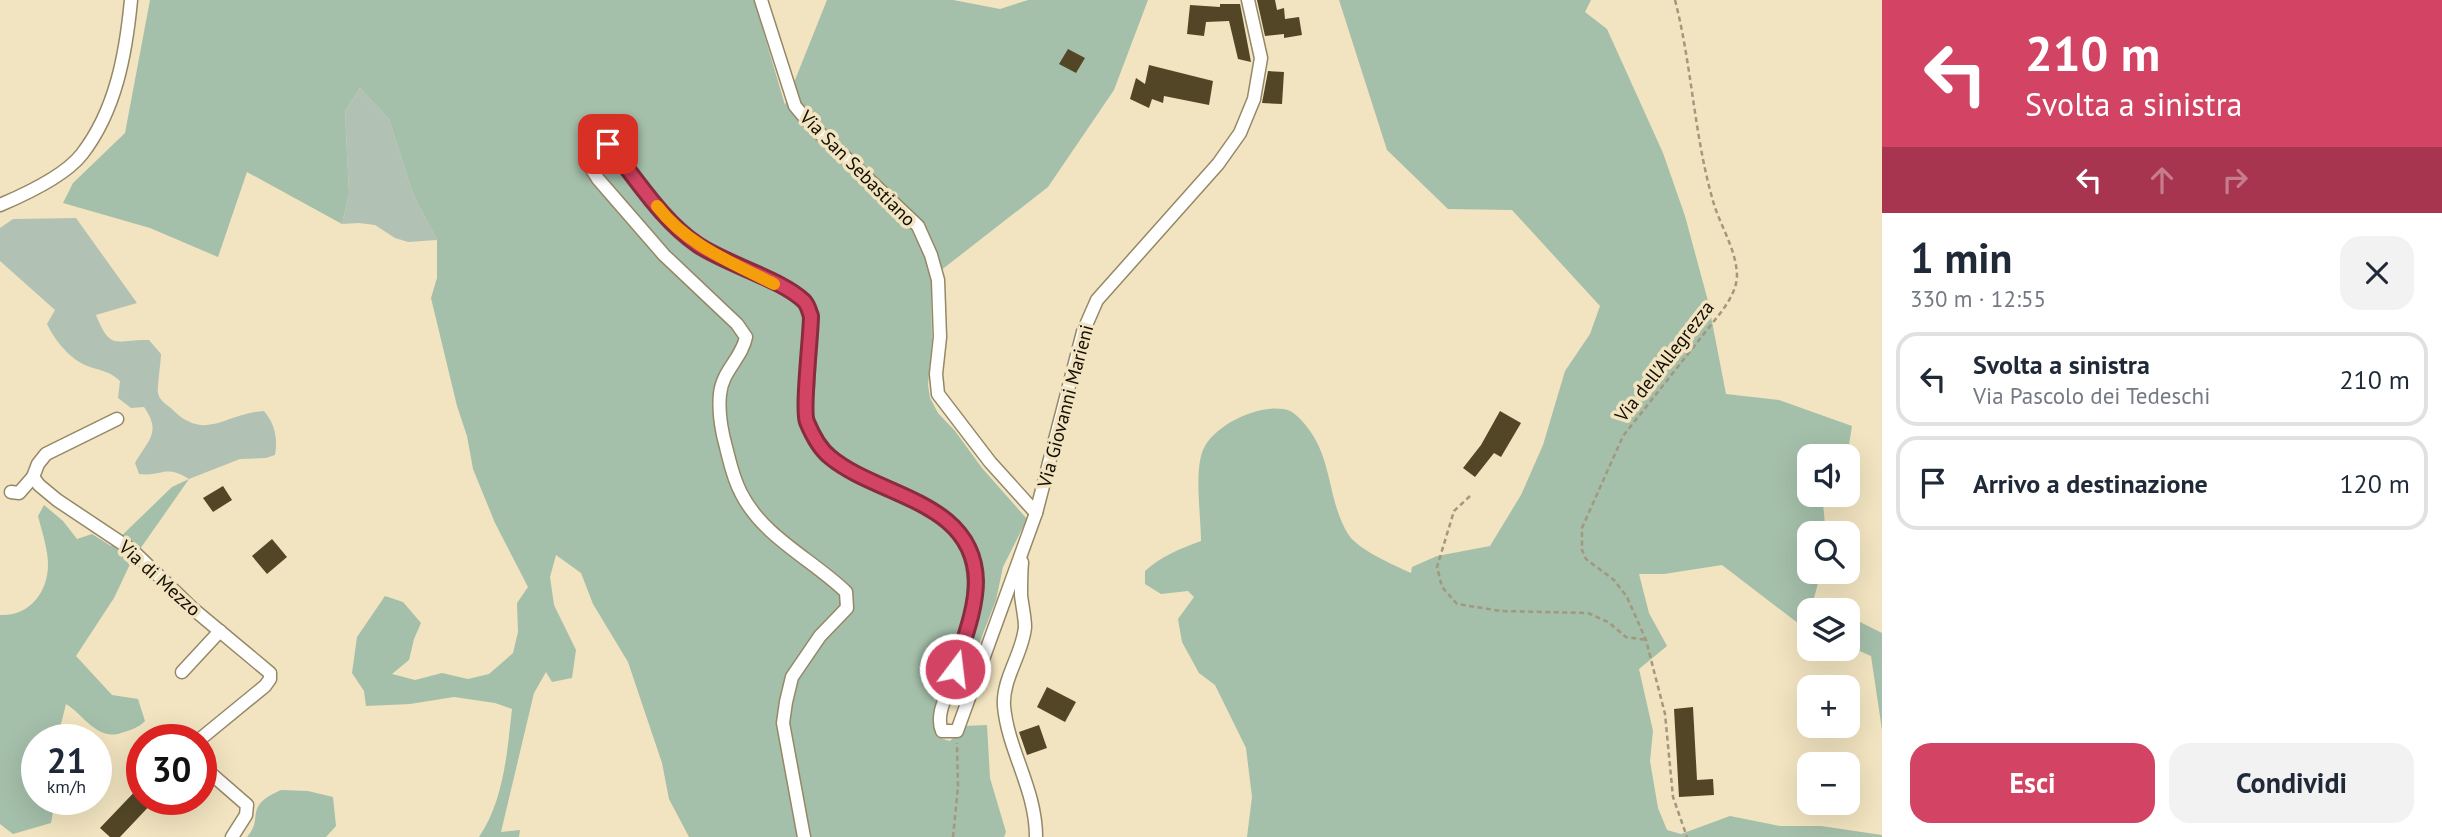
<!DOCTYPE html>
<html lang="it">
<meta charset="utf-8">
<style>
body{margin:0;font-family:"PT Sans",sans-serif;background:#f2f2f3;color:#1f2937;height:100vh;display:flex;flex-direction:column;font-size:26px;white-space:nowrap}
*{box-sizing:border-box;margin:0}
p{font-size:23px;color:#747a83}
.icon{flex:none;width:38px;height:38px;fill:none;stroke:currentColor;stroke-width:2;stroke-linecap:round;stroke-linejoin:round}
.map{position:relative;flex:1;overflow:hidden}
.sheet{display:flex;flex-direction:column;background:#fff;width:560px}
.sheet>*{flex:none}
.top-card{background:#d34363;color:#fff;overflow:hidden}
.tools{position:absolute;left:1797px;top:444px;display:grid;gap:14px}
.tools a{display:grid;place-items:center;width:63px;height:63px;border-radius:14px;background:#fff;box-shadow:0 7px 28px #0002;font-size:35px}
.speed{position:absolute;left:21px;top:724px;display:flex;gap:14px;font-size:35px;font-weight:700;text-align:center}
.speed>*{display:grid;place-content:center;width:91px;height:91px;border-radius:50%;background:#fff;box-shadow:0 7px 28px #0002;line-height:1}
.speed small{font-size:18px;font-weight:400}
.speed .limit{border:10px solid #d22;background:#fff;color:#111}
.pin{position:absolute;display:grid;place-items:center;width:60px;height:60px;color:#fff;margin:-30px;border-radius:14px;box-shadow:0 4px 10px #0006}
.me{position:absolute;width:77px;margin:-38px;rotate:15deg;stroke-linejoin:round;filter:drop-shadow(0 0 5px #0008)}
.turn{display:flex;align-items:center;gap:24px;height:147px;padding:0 28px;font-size:32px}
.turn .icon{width:91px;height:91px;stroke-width:2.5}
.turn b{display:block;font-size:49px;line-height:60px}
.lanes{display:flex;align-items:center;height:66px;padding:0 28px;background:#0003;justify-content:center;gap:35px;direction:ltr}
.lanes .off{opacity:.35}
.round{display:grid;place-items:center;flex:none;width:74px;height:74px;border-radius:21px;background:#f2f2f3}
.overview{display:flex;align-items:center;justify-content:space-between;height:119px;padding:0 28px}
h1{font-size:42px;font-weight:700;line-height:52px}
.cta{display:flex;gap:14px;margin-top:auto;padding:14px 28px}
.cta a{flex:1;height:80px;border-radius:21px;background:#d34363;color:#fff;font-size:28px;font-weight:700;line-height:80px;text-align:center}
.cta a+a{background:#f2f2f3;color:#1f2937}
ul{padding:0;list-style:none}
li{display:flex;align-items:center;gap:21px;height:94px;margin:0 14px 10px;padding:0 14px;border:4px solid #e0e1e3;border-radius:21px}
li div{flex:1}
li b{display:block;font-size:26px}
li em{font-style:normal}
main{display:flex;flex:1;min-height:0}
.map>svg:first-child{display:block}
</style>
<main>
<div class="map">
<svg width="1882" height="837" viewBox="0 0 1882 837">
<rect width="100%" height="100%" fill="#f2e4c0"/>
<!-- green -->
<g fill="#b1c2b5">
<path d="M360 88 389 119 413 194 437 240 408 242 395 238 375 225 359 223 342 224 349 194 345 111Z"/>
<path d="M76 218 137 303 96 315C111 352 115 339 149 340L161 354C161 361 157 389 158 393 159 400 167 405 172 409 205 443 226 413 264 411 275 424 278 439 275 455L266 458 240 459 189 479C164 464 163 477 139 474L135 463C148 440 162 433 144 407L131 408 118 398 120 381C109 370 99 371 85 365 69 358 54 339 47 324L55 310 0 261V228L13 219Z"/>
</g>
<!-- forest -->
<g fill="#a4bfaa">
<path d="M150 0H754L785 105 827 0H953L1000 9 1028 0H1148L1114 90 1048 187 931 278 932 341 928 385 930 398 938 413 955 431 982 468 1027 519 1003 567 996 600 970 667 944 689 934 725 937 737 950 741 964 726 987 725 990 778 1006 832 1004 837H689L669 799 662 763 628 662 593 604 581 573 556 555 550 577 554 605 576 650 572 678 552 682 546 672 534 693 501 832 520 830 519 837H479C504 800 507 753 512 709L495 703 454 697 410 704 366 706 364 691 352 673 357 637 385 596 403 602 421 623 414 639 409 660 392 674 415 680 442 673 468 679 489 674 513 653 518 632 517 603 528 587 495 523 473 469 467 436 457 406 431 298 437 278V240L413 194 389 119 360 88 345 111 349 194 342 224 247 172 218 257 150 228 63 203 73 183 125 133Z"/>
<path d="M1339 0H1591L1585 12 1607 29 1663 153 1685 216 1708 301 1726 394 1779 400 1852 426 1847 457H1810V495H1828L1823 504 1826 534H1810V572H1821L1814 598 1835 611H1810L1809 630 1803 627 1722 565 1664 574H1639L1649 613 1667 646 1639 669 1653 731 1650 761 1658 808 1667 830 1681 834 1730 816 1780 826H1821L1882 835V837H1247L1252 797 1246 748 1215 685 1199 673 1182 642 1178 619 1194 597 1188 591 1161 594 1145 584V571C1162 556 1179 549 1201 541 1201 516 1194 472 1203 450 1214 424 1263 401 1290 411 1297 414 1308 427 1312 434 1332 464 1329 503 1348 534 1358 550 1394 565 1411 573L1412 567 1437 556 1490 546 1521 495 1543 445 1565 371 1590 334 1600 306 1512 210 1448 209 1387 150Z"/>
<path d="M189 479 131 562 114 598 76 656 112 695 138 699 145 721C138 728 131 730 121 733 97 741 84 715 66 704L57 740H37V800H55L51 823 13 834 0 824V615C28 617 48 593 48 565 48 549 42 532 38 516L44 505 63 521 77 539 92 534 111 546 172 487Z"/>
<path d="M1848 616 1882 633V730L1871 656 1848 646Z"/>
<path d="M281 790 308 791 333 797 336 826 326 837H247C265 817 242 807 281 790Z"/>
</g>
<!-- building -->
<g fill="#524627">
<path d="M1257 0H1275L1277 10 1284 8 1285 19 1299 17 1302 35 1284 38V34L1265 36Z"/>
<path d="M1220 4H1240L1251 62 1238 59 1229 21 1206 22 1204 36 1187 34 1190 5 1220 7Z"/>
<path d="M1068 49 1085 58 1076 73 1059 64Z"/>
<path d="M1149 65 1213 81 1209 105 1164 96 1163 103 1152 99 1149 108 1130 99 1136 78 1145 84Z"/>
<path d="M1268 71 1284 72 1282 104 1262 103Z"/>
<path d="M1500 411 1521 423 1501 457 1494 453 1475 477 1463 468 1481 445Z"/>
<path d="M223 486 232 500 213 512 203 498Z"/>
<path d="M272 539 287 557 267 574 252 556Z"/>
<path d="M1047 687 1076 702 1065 722 1037 707Z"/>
<path d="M1693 707 1697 780 1713 779 1714 795 1679 797 1674 709Z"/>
<path d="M1039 725 1047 748 1027 755 1019 732Z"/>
<path d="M142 784V800H155L120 837H110L100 828Z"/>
</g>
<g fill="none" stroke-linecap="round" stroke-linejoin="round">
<defs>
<g id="street">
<path d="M761 0 795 106 811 125 918 226 931 255 938 280 940 337 936 374 938 394 990 462 1036 513"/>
<path d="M0 205C26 194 65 176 82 154 116 110 126 53 131 0"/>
<path d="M117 419 46 454 38 464 33 477 39 485 57 500 132 550 192 608 270 673V679L265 686 199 740"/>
<path d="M11 492 19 493 33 477"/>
<path d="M1022 562C1021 573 1021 584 1021 595 1022 605 1025 617 1025 627 1023 653 1002 679 1004 706 1008 751 1036 789 1036 837"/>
<path d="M182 672 220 631"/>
<path d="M201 765 247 805 246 815 232 837"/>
<path d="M804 837 783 723 786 702 792 677 820 636 847 608 846 592C812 559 763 537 741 493 733 478 730 463 726 447 721 429 718 413 720 394 722 371 742 358 746 337L737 324 664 255 598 179 588 163 586 152 589 143 598 138 608 144C636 178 661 220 698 245 728 265 780 279 804 301 808 305 809 311 811 316 810 339 809 362 808 385 807 395 804 407 805 417 806 422 810 427 812 431 843 494 944 487 968 550 984 591 965 640 952 680 947 695 935 715 942 731H957L1036 513 1083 332 1097 300 1218 164 1240 133 1254 99 1261 58 1248 0"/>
</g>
</defs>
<!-- street casing -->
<use href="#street" stroke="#958867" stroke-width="15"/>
<!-- path -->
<g stroke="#a2987d" stroke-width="2.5" stroke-dasharray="5 3.5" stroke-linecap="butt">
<path d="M1675 0C1692 66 1694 135 1713 201 1720 226 1737 250 1737 277 1736 290 1729 301 1722 311L1623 436 1582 528V550L1586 559 1614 580 1627 597 1646 640 1665 714 1673 797 1687 837"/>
<path d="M1470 496 1454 511 1437 567 1442 587 1457 604 1501 611 1588 613 1608 622 1626 637 1646 640"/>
<path d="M953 837 958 787 957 743"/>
</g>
<!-- street -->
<use href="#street" stroke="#fff" stroke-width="12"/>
</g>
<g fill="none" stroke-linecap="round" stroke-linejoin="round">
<defs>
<path id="route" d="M608 144C636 178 661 220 698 245 728 265 781 279 804 301 808 305 809 311 811 316 811 335 802 410 807 422 812 434 820 449 830 457 878 497 974 500 976 581 976 610 963 642 955 669"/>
</defs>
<!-- route casing -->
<use href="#route" stroke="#892c40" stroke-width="18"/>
<!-- route -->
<use href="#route" stroke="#d34363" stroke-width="12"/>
<!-- slow -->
<path stroke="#f59e0b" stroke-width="12" d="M657 206C688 246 731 262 774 284"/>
</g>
<g text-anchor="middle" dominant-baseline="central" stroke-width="7" stroke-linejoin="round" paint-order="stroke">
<!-- street labels -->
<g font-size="19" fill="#130e03" stroke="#f2e4c0">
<text transform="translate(858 168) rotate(45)">Via San Sebastiano</text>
<text transform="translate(1664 361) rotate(-52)">Via dell'Allegrezza</text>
<text transform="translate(1065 406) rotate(-75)">Via Giovanni Marieni</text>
<text transform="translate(160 578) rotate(42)">Via di Mezzo</text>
</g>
</g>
</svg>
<div class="tools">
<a><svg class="icon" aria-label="sound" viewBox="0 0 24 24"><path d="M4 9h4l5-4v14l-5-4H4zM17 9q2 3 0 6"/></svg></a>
<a><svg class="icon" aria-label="search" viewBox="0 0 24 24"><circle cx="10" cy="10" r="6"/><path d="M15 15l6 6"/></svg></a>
<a><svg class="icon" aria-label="layers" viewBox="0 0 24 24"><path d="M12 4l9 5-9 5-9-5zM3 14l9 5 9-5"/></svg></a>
<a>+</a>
<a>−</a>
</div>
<div class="speed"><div>21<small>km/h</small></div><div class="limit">30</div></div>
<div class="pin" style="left:608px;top:144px;background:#d93025"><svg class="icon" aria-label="arrive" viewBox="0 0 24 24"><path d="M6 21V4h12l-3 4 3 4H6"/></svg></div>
<svg class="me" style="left:955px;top:669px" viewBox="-20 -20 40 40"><circle r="17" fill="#d34363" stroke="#fff" stroke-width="3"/><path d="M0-11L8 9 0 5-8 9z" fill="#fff"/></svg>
</div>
<section class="sheet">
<div class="top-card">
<div class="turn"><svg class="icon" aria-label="left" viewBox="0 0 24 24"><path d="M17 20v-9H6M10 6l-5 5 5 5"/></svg><div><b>210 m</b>Svolta a sinistra</div></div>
<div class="lanes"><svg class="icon" aria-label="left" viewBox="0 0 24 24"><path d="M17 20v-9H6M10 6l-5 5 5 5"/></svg><svg class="icon off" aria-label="ahead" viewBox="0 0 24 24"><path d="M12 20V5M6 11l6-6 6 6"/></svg><svg class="icon off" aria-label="right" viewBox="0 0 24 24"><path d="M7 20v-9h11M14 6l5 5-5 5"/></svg></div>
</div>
<div class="overview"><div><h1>1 min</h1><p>330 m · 12:55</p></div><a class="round"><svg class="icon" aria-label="close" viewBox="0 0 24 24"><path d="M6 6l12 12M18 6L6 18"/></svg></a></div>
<ul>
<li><svg class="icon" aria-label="left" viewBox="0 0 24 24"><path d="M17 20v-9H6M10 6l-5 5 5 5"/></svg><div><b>Svolta a sinistra</b><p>Via Pascolo dei Tedeschi</p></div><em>210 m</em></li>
<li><svg class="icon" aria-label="arrive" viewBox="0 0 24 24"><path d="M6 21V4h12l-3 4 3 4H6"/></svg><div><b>Arrivo a destinazione</b></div><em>120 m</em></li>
</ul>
<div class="cta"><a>Esci</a><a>Condividi</a></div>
</section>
</main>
